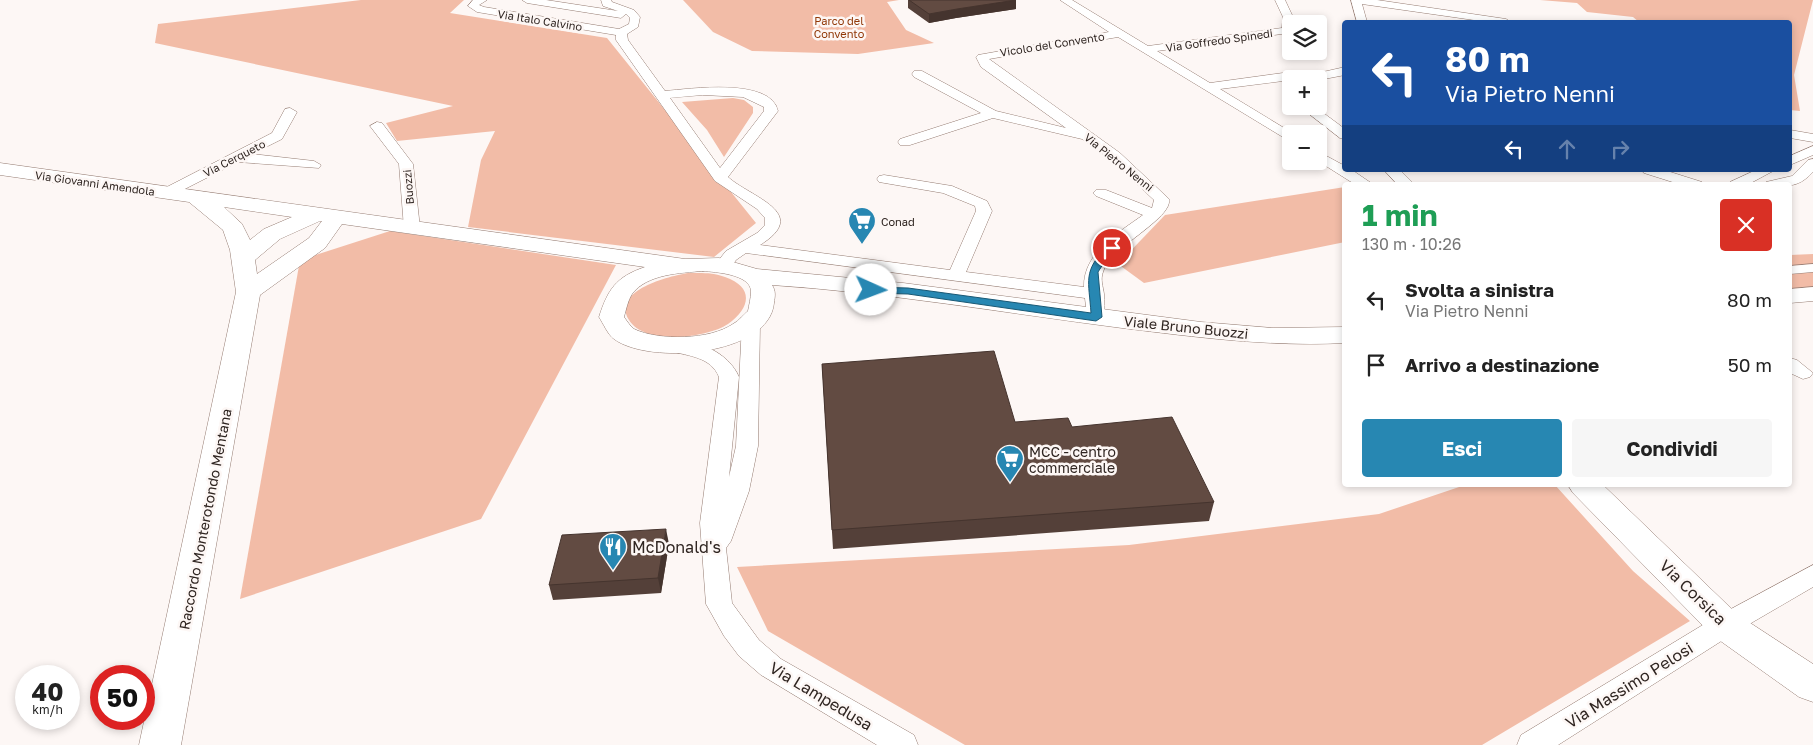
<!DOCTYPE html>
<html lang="it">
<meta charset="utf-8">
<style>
body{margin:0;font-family:"Golos Text",sans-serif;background:#f6f6f6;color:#222;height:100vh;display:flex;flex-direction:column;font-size:19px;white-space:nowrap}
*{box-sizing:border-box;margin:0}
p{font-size:16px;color:#767676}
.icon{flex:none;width:28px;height:28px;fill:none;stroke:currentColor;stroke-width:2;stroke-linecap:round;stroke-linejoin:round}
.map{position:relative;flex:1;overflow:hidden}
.drawer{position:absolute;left:1342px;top:182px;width:450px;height:305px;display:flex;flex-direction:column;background:#fff;border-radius:5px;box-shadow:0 2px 8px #0003}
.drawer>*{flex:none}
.hud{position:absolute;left:1342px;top:20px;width:450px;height:152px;border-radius:5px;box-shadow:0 2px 8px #0003;background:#1a4fa0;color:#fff;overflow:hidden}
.tools{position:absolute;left:1282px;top:15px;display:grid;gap:10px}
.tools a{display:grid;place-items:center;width:45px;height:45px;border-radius:5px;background:#fff;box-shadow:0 2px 8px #0003;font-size:25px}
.speed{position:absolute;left:15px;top:665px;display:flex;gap:10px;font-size:25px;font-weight:700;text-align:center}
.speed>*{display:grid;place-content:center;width:65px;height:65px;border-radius:50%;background:#fff;box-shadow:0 2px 8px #0003;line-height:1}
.speed small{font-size:12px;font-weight:400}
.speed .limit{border:8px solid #d22;background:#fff;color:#111}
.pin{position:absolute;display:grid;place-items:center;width:42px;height:42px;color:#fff;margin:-21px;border:2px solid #fff;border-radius:50%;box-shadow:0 1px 5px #0007}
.me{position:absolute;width:55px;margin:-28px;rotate:92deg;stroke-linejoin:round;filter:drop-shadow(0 0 4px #0008)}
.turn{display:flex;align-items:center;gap:18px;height:105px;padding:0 20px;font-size:22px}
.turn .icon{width:65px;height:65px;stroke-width:2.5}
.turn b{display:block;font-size:35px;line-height:42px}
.lanes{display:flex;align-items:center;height:48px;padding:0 20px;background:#0003;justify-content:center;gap:25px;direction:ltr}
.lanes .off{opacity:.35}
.round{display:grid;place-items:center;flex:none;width:52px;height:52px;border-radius:5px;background:#f6f6f6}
.headline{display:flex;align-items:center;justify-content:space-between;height:85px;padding:0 20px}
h1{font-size:30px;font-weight:700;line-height:38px;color:#1e9e55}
.button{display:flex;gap:10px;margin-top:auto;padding:10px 20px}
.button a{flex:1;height:58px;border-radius:5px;background:#2787b2;color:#fff;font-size:20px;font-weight:700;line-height:58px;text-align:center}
.button a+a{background:#f6f6f6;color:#222}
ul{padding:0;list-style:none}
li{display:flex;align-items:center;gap:15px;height:65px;padding:0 20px}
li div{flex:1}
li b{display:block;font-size:19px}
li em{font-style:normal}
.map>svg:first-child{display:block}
</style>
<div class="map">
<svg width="1813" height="745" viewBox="0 0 1813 745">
<rect width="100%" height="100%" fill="#fdf7f5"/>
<!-- green -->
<g fill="#f2bca7">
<path d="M361 0H464L450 13 607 38 756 223 714 257 468 227 481 160 495 131 397 141 386 123 453 106 155 43 158 24Z"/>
<path d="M683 0H899L887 2 906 30 934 43 858 54 752 51 713 32Z"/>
<path d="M1540 0H1813L1794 75 1800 111 1790 110V22H1639L1633 17 1587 12 1577 3Z"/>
<path d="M733 98 744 100 753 107V113L724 157 707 130 682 102Z"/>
<path d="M1345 187V242L1144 283 1118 264 1165 215Z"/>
<path d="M390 231 616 265 481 519 240 599 300 260Z"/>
<path d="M1813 254V294L1790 295V255Z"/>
<path d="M688 273C700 273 713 272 725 277 754 287 751 308 728 324 707 338 645 346 629 320 611 290 670 276 688 273Z"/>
<path d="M1465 485H1555L1633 571 1690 621 1482 745H965L768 631 737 567 1129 545 1379 514Z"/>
</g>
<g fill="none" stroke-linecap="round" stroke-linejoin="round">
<defs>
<path id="pedestrian" d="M1813 264V272L1790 274V266Z"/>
<g id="minor">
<path d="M473 0H487L479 5 484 7 619 29 629 24 630 18 626 14 621 18 527 3 522 0H546L618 11 603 6 601 0H611L612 2 634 10 640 17 638 27 627 34 628 40 665 91C689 89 771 77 778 111L728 177C750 197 812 213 760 245L950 270 976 211 975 206 943 193 879 182 877 179 879 176 884 175 952 186 987 201 992 211 966 272 1084 287C1083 253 1118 233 1143 215L1096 196 1093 193 1096 190H1106L1152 208 1154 200 1110 159 1082 139 993 118 910 145H900L898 142 900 139 981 113 914 77 912 74 914 71H922L996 111 1066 128 981 67 976 57 978 55 1109 32 1060 0H1072L1148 46 1282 28 1283 17 1275 0H1285L1293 17V24H1291L1289 33 1157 51 1210 83 1283 73 1305 76 1345 67V75L1319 80 1291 79V82L1283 81 1220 89 1294 134H1291V142L1118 37 989 59 1120 153 1169 199C1173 219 1110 247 1103 272 1100 280 1103 286 1104 294 1105 301 1104 310 1105 317L1103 321H1089L1087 317 1085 298 746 253 736 260 729 270H717L714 266 726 251 757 233 765 225V218L757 209 715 181 616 40V35L477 12 468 6ZM703 95 743 97 764 107V111L720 168 670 98Z"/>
<path d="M1351 0H1377L1506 19 1511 22H1488L1362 4 1367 22H1357Z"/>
<path d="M1299 106H1314L1345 129V139L1340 138Z"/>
<path d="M290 108 297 112 282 139 252 154 314 161 321 165 319 168 238 162 171 196 166 198 158 193 161 190 272 133 285 109Z"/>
<path d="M377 122 382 123 413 164 420 228 418 231H406L404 228 399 164 370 126Z"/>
<path d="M1790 130 1813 134V142L1790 138Z"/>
<path d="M1813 146V155L1790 165V156Z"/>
<path d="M1319 152 1345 166V170H1352L1374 185H1356L1318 161Z"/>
<path d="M1813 159V172C1796 190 1787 185 1763 185L1766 182 1792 176 1808 160Z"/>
<path d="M1384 170H1400L1415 185H1398Z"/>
<path d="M1642 170H1664L1702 182 1705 185H1682L1644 173Z"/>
<path d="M1756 170H1775L1747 185H1727L1730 182Z"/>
<path d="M751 317 758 319 760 323 758 446 749 491 731 541 726 548 732 603 759 640 781 659 914 735 918 745H877L761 675 739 656 724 636 710 611 706 604 700 523 719 377C711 357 689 356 670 351L667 347 670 343C696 337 729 353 739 377L729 477 736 446 742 323 744 319Z"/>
<path d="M1790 358 1797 360 1813 373 1810 377 1803 379 1790 373Z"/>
<path d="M1813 565V587L1734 633 1558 745H1517L1521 735 1716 617Z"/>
</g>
<g id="secondary">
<path d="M0 163 685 259 719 258 757 269 903 283 1201 322 1273 328 1345 327V343C1270 347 1196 337 1122 328 1006 313 890 293 772 285 776 291 775 296 774 303 769 356 649 365 614 339 608 335 603 323 599 317 608 289 616 277 645 267L342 224 325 248 260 295 181 745H139L236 292 230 250 223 230 189 202 0 175ZM224 207 292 217 264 229 250 240 242 224ZM320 221H322L309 238 257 274 255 260 280 239ZM703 271C715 272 750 274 751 291 751 298 749 305 748 311 743 315 739 321 733 324 710 340 659 341 634 329 630 326 627 321 624 317 626 310 628 300 632 294 647 274 680 273 703 271Z"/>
<path d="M1813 287V301L1790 303V289Z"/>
<path d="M1568 485H1603L1738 615 1813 664V702L1799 697 1712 635 1573 493Z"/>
</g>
</defs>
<!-- pedestrian casing -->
<use href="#pedestrian" stroke="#957c72" stroke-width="1"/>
<!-- minor casing -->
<use href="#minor" stroke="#957c72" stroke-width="1"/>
<!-- secondary casing -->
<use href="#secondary" stroke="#957c72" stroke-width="1"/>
<!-- pedestrian -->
<use href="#pedestrian" fill="#fff" fill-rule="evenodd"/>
<!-- minor -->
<use href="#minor" fill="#fff" fill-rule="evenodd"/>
<!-- secondary -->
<use href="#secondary" fill="#fff" fill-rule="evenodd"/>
</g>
<!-- wall -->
<g fill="#544039">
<path d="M908 0H1016V9L956 18 929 23 908 8Z"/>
<path d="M822 364 1015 422 1072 427 1214 502 1209 521 833 549Z"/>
<path d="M669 544 661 593 553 600 549 585Z"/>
</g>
<!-- shaded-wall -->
<g fill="#45342e">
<path d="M1016 0V9L956 18 929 23V14L957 9Z"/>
<path d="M666 529 669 544 661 593 658 578Z"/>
</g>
<!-- building -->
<g fill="#624b42" stroke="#45342e">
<path d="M909 0H1016L957 9 929 14Z"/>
<path d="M994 351 1015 422 1068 418 1072 427 1172 417 1214 502 832 530 822 364Z"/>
<path d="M666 529 658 578 549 585 562 535Z"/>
</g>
<!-- route -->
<path fill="#2787b2" stroke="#195874" d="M1108 246 1116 248 1107 258 1098 272 1102 317 1096 321 908 294 871 293 866 290 871 287 908 288 1091 313C1089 281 1082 271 1108 246Z"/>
<!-- icons -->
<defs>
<symbol id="supermarket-pin" viewBox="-11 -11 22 30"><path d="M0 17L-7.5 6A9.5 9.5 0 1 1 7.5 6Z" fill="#2787b2" stroke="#fdf7f5"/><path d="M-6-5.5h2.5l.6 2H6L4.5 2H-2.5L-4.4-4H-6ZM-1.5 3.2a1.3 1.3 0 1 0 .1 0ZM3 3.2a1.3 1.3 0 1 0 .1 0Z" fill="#fff"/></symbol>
<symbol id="restaurant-pin" viewBox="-11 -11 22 30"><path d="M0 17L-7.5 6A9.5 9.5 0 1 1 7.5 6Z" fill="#2787b2" stroke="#fdf7f5"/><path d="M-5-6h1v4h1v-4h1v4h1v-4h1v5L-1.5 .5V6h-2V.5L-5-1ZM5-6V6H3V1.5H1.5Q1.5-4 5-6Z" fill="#fff"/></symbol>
</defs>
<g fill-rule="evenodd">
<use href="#supermarket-pin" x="846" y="205" width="32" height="43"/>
<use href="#supermarket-pin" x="994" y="443" width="32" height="43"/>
<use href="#restaurant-pin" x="597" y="531" width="32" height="43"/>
</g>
<g text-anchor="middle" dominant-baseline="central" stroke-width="5" stroke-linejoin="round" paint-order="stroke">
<!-- far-street labels -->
<g font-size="11" fill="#2f2521" stroke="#fdf7f5">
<text transform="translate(540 20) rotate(9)">Via Italo Calvino</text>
<text transform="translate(1219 40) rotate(-8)">Via Goffredo Spinedi</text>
<text transform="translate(1052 44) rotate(-9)">Vicolo del Convento</text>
<text transform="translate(234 158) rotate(-27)">Via Cerqueto</text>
<text transform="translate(1119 162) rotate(39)">Via Pietro Nenni</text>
<text transform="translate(95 183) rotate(8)">Via Giovanni Amendola</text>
<text transform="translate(408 187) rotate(-95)">Buozzi</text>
</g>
<!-- far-park labels -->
<g font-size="11" fill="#913807" stroke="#fdf7f5">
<text x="839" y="20">Parco del<tspan x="839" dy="13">Convento</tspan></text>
</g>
<!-- far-poi labels -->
<g font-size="11" fill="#2f2521" stroke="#fdf7f5" text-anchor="start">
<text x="881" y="221">Conad</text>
</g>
<!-- street labels -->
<g font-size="14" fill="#2f2521" stroke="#fdf7f5">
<text transform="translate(1186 327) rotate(6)">Viale Bruno Buozzi</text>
<text transform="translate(205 519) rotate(-79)">Raccordo Monterotondo Mentana</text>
</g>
<!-- poi labels -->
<g font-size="14" fill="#2f2521" stroke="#fdf7f5" text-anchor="start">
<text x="1029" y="451">MCC - centro<tspan x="1029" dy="16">commerciale</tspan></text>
</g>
<!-- near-poi labels -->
<g font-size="16" fill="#2f2521" stroke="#fdf7f5" text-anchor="start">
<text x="632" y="547">McDonald's</text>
</g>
<!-- near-street labels -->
<g font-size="16" fill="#2f2521" stroke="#fdf7f5">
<text transform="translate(1693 592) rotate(44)">Via Corsica</text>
<text transform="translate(1629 685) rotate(-32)">Via Massimo Pelosi</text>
<text transform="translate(821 696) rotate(31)">Via Lampedusa</text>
</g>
</g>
</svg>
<div class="tools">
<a><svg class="icon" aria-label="layers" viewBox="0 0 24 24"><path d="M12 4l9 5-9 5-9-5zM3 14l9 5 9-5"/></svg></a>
<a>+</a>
<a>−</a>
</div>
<div class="speed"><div>40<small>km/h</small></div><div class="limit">50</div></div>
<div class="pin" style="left:1112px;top:248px;background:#d93025"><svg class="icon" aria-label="arrive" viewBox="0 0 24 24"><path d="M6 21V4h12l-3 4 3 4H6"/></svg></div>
<svg class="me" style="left:871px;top:290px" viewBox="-20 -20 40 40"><circle r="19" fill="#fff"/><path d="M0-13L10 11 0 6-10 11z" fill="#2787b2"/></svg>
<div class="hud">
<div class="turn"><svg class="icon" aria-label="left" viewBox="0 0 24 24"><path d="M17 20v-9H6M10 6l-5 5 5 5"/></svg><div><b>80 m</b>Via Pietro Nenni</div></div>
<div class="lanes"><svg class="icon" aria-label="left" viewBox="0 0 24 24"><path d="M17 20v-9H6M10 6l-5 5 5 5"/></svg><svg class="icon off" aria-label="ahead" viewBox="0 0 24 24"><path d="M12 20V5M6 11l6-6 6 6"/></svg><svg class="icon off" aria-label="right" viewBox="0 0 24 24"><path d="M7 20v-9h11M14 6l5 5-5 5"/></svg></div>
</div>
<section class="drawer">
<div class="headline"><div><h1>1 min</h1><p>130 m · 10:26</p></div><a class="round" style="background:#d93025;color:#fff"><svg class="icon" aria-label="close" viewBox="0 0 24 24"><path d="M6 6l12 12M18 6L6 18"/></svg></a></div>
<ul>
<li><svg class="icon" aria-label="left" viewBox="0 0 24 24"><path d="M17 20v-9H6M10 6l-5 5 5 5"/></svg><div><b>Svolta a sinistra</b><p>Via Pietro Nenni</p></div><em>80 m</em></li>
<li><svg class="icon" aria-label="arrive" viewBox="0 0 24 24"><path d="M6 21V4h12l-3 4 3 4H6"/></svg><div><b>Arrivo a destinazione</b></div><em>50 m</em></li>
</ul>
<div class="button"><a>Esci</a><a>Condividi</a></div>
</section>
</div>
